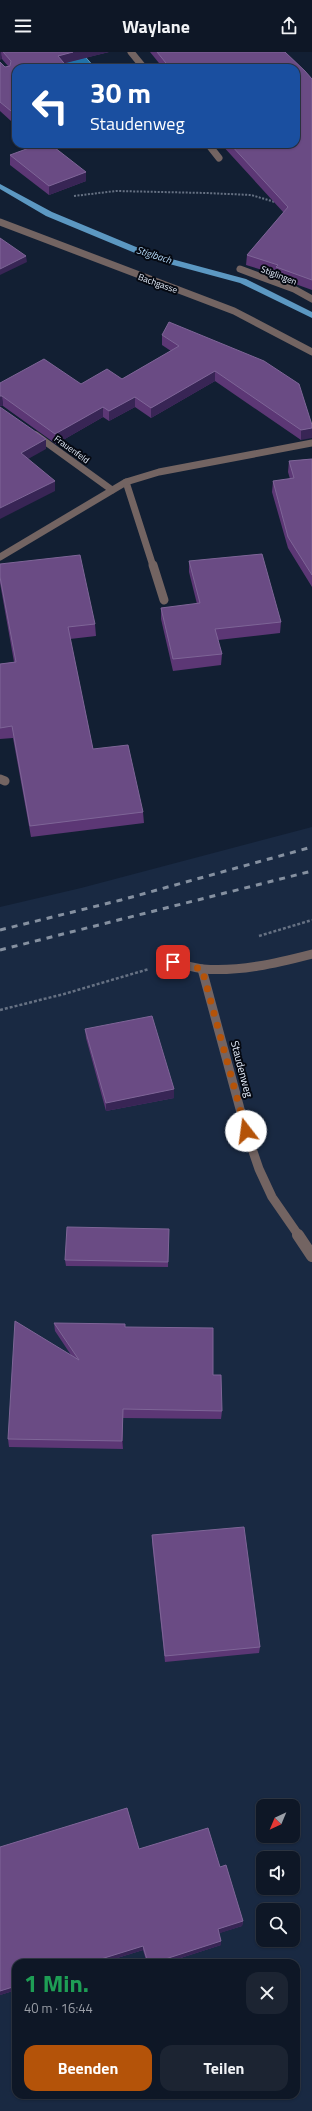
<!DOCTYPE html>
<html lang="de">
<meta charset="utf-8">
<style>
body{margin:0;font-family:"Titillium Web",sans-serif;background:#1c2432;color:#f1f3f6;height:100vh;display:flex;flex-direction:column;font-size:15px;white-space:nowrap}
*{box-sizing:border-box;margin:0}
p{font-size:13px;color:#9b9fa7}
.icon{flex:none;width:22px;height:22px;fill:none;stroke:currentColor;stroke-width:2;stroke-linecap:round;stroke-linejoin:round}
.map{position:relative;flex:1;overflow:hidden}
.details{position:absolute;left:12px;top:1907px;width:288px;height:140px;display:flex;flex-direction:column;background:#0e1726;border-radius:12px;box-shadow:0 1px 3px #0004,0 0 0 1px #2e3643}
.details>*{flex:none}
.guide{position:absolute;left:12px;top:12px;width:288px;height:84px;border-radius:12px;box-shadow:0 1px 3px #0004,0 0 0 1px #2e3643;background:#1a4fa0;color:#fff;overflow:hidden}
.needle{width:26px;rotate:224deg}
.tools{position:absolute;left:256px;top:1747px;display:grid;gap:8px}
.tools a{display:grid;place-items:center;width:44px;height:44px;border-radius:8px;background:#0e1726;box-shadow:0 1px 3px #0004,0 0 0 1px #2e3643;font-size:20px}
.pin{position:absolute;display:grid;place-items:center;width:34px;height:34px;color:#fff;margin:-17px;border-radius:8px;box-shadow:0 2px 6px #0006}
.me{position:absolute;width:44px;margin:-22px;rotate:345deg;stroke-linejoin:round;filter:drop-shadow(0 0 3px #0008)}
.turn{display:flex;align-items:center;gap:14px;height:84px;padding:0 12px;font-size:18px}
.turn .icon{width:52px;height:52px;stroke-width:2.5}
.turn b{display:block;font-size:28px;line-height:34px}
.round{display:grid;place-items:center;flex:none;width:42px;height:42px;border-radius:12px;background:#1c2432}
.headline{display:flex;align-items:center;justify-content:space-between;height:68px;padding:0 12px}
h1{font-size:24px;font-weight:700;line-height:30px;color:#1e9e55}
.action{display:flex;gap:8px;margin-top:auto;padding:8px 12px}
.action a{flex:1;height:46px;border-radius:12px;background:#b45309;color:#fff;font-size:16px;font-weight:700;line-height:46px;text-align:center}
.action a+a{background:#1c2432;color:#f1f3f6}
header{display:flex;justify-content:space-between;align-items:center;height:52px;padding:0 12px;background:#0e1726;font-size:18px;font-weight:700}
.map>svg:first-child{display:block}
</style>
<header><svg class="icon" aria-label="menu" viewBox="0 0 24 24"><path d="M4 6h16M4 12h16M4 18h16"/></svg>Waylane<svg class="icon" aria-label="share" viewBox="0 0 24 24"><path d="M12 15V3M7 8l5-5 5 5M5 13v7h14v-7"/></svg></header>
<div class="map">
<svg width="312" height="2059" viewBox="0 0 312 2059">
<rect width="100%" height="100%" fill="#121f33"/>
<!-- built -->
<path fill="#192942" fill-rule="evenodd" d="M312 775V2059H0V855L81 836ZM263 1754H293V1784H263ZM263 1806H293V1836H263ZM263 1858H293V1888H263ZM16 1911H296V2043H16Z"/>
<!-- water -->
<path fill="#2172a9" stroke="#5c98c2" d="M57 0H81L95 16H71Z"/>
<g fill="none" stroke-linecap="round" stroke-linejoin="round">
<!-- stream -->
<path fill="#5c98c2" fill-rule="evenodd" d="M0 132 52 160 153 202 246 227 312 260V266L240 231 147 206 46 164 0 137Z"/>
<!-- path-far1 -->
<path stroke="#667183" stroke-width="2" stroke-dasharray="2 1.5" stroke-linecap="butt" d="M74 144 116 139 206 141 251 143 275 150"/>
<!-- path -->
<g stroke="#667183" stroke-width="2.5" stroke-dasharray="3 2" stroke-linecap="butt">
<path d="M259 884 312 868"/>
<path d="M0 958 64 942 149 917"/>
</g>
<!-- service-far1 -->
<g stroke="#736462" stroke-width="7">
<path d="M131 0 144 16"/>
<path d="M208 92 219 106"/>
<path d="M126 430 153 514"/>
</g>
<!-- service -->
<g stroke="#736462" stroke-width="9">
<path d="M153 513 164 548"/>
<path d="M0 727 5 729"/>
</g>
<!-- minor-far2 -->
<g stroke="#736462" stroke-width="7">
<path d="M0 170 234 259 312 300"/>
<path d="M240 217 294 237 312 247"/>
<path d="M36 383 112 438"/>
<path d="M0 505 126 430 159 420 312 391"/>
</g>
<!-- minor-far1 -->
<g stroke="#736462" stroke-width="9">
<path d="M173 910C183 912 193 916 203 917 240 920 277 911 312 902"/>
<path d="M202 917 246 1079 259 1117 272 1145 299 1184"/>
</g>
<!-- minor -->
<path stroke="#736462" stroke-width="12" d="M298 1183 312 1204"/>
<!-- rail -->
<g stroke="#8590a0" stroke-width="3" stroke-dasharray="6 6" stroke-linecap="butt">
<path d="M0 878 121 848 312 795"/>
<path d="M0 898 312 819"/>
</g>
</g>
<!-- wall -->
<g fill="#5c3775">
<path d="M0 0H109L64 11 16 16V67L11 69 0 59V10L5 15 8 14 2 7Z"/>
<path d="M150 0H285L312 27V238L276 225V222L246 213 247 203 284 161 221 92H296V16H163Z"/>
<path d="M10 103 86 120V129L49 143 10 113Z"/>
<path d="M162 283 312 373 301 388 215 329 151 366 135 355 109 369 103 365 56 392 3 354 0 331 81 332 122 327 171 299 162 293Z"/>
<path d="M312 407V535L288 496 272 440 273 429 290 427 288 420 289 409Z"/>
<path d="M189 509 281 570 280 581 218 588 222 602 221 613 173 619 161 567V556L197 552 189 520Z"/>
<path d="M0 512 95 572 96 584 70 587 93 697 143 760 144 771 31 785 13 686 0 687V612L14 610 0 531Z"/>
<path d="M85 977 174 1046 106 1059 86 986Z"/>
<path d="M169 1177 168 1215 66 1214 65 1208Z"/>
<path d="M54 1271 125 1275 213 1323 222 1359 221 1367 123 1366V1397L9 1395 8 1387 71 1303 55 1279Z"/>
<path d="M152 1483 260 1595 259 1601 165 1610 152 1490Z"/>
<path d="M127 1756 139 1797 208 1776 220 1815 226 1813 243 1869 242 1874 219 1881 221 1889V1893L165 1911H147L143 1898 101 1911H16V1938L0 1943V1795Z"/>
</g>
<!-- shaded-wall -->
<g fill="#382555">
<path d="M0 0H1L2 7 0 8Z"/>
<path d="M73 0H109L58 13V4Z"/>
<path d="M16 58V67L11 69V59Z"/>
<path d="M86 120V129L49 143V134Z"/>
<path d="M26 204 27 210 0 223V217Z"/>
<path d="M215 319V329L151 366V356Z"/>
<path d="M0 344H2L3 354H0Z"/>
<path d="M135 345V355L109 369V359Z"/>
<path d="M103 355V365L56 392 55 382Z"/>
<path d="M312 376V386L301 388V378Z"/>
<path d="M46 387V397L21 411V401Z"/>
<path d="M55 429V439L0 467V456Z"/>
<path d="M174 1037V1046L106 1059V1051Z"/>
<path d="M123 1357V1397L122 1389Z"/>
<path d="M243 1869 242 1874 217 1882 218 1877Z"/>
<path d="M221 1889V1893L165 1911H153Z"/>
<path d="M143 1894V1898L101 1911H88Z"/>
<path d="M16 1934V1938L0 1943V1939Z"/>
</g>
<!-- building -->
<g fill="#6a4b84" stroke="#7e6597">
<path d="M3 0H73L58 4 68 16H16V58L11 59 0 50V10L5 15 10 14 11 9Z"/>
<path d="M157 0H285L305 19 312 27V228L276 215 278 213 247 203 288 155 230 92H296V16H170Z"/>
<path d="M40 92H50L86 120 49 134 10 103Z"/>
<path d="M0 186 26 204 0 217Z"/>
<path d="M169 270 264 309 299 332 312 373V376L301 378 215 319 151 356 135 345 109 359 103 355 55 382 2 344H0V331L44 307 81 332 107 317 122 327 179 294 162 283Z"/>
<path d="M0 355 46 387 21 401 55 429 0 456Z"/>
<path d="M312 407V523L288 485 273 429 294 426 289 409Z"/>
<path d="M262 502 281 570 215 577 222 602 173 607 161 556 200 551 189 509Z"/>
<path d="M80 503 95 572 68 575 93 697 128 693 143 760 30 774 12 674 0 676V612L16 610 0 525V512Z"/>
<path d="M152 964 174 1037 106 1051 85 977Z"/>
<path d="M67 1175 169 1177 168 1210 65 1208Z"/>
<path d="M15 1269 79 1308 54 1271 125 1272V1275L213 1276V1323H221L222 1359 123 1357 122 1389 8 1387Z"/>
<path d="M244 1475 260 1595 165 1604 152 1483Z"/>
<path d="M127 1756 139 1797 208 1776 220 1815 226 1813 243 1869 218 1877 221 1889 153 1911H148L143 1894 88 1911H16V1934L0 1939V1795Z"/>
</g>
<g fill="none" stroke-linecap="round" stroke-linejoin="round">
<!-- route -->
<path stroke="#b45309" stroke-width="7" stroke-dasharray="0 12.6" d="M173 910 202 917 246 1079"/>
</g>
<g text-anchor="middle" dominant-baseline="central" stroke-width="4" stroke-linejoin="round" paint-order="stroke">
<!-- far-street labels -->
<g font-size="9" fill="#e7f0fe" stroke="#050912">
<text transform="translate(279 223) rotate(21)">Stiglingen</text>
<text transform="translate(158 231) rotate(20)">Bachgasse</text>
<text transform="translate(72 397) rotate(36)">Frauenfeld</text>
</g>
<!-- far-water labels -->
<g font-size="10" font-style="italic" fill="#b3d8f7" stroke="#050912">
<text transform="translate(154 203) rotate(18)">Stiglbach</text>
</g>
<!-- street labels -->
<g font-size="11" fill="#e7f0fe" stroke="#050912">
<text transform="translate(242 1017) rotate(75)">Staudenweg</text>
</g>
</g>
</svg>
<div class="tools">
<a><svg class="needle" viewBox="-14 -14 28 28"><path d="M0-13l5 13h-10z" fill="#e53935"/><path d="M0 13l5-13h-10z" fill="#9b9fa7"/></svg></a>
<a><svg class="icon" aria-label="sound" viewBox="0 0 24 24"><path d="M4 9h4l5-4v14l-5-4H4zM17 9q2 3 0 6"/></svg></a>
<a><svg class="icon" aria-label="search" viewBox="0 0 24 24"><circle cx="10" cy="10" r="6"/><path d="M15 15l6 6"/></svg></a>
</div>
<div class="pin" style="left:173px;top:910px;background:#d93025"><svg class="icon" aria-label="arrive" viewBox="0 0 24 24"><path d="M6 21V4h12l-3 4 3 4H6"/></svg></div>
<svg class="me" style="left:246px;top:1079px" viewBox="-20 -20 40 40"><circle r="19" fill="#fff"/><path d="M0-13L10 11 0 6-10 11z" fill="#b45309"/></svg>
<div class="guide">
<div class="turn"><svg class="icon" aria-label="left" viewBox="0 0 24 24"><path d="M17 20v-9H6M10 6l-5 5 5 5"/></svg><div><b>30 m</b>Staudenweg</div></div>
</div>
<section class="details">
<div class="headline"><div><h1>1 Min.</h1><p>40 m · 16:44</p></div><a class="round"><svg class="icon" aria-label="close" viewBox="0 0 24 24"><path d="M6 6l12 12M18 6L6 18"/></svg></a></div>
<div class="action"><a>Beenden</a><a>Teilen</a></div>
</section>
</div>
